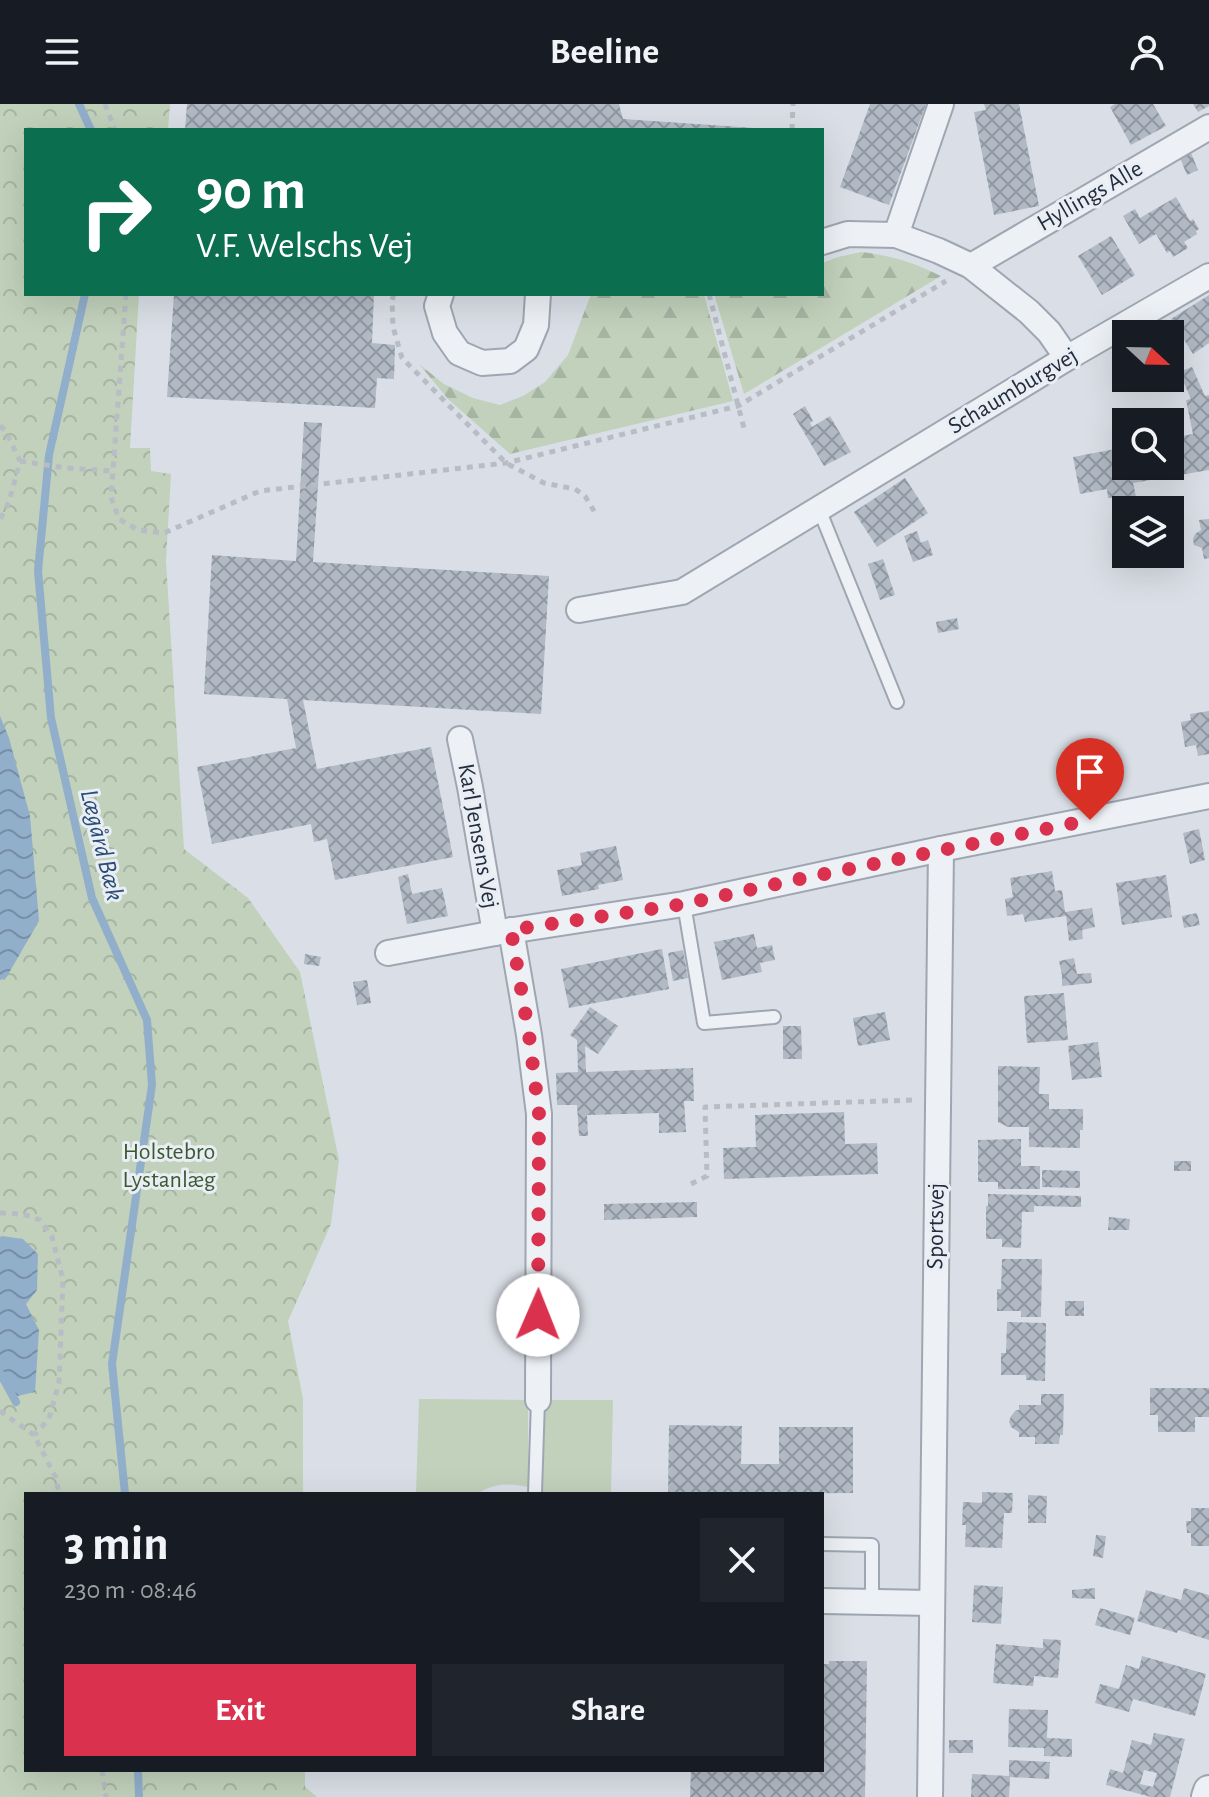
<!DOCTYPE html>
<meta charset="utf-8">
<style>
body{margin:0;font-family:"Alegreya Sans",sans-serif;background:#20242c;color:#f1f3f6;height:100vh;display:flex;flex-direction:column;font-size:30px;white-space:nowrap}
*{box-sizing:border-box;margin:0}
p{font-size:26px;color:#9ea1a6}
.icon{flex:none;width:44px;height:44px;fill:none;stroke:currentColor;stroke-width:2;stroke-linecap:round;stroke-linejoin:round}
.map{position:relative;flex:1;overflow:hidden}
.sheet{position:absolute;left:24px;top:1388px;width:800px;height:280px;display:flex;flex-direction:column;background:#171b24;border-radius:0px;box-shadow:0 8px 32px #0002}
.sheet>*{flex:none}
.banner{position:absolute;left:24px;top:24px;width:800px;height:168px;border-radius:0px;box-shadow:0 8px 32px #0002;background:#0b6e4f;color:#fff;overflow:hidden}
.needle{width:52px;rotate:112deg}
.controls{position:absolute;left:1112px;top:216px;display:grid;gap:16px}
.controls a{display:grid;place-items:center;width:72px;height:72px;border-radius:0px;background:#171b24;box-shadow:0 8px 32px #0002;font-size:40px}
.pin{position:absolute;display:grid;place-items:center;width:68px;height:68px;color:#fff;margin:-82px -34px;border-radius:50% 50% 50% 0;rotate:-45deg;box-shadow:0 0 8px #0007}
.pin .icon{rotate:45deg}
.me{position:absolute;width:88px;margin:-44px;rotate:1deg;stroke-linejoin:round;filter:drop-shadow(0 0 6px #0008)}
.turn{display:flex;align-items:center;gap:28px;height:168px;padding:0 40px;font-size:36px}
.turn .icon{width:104px;height:104px;stroke-width:2.5}
.turn b{display:block;font-size:56px;line-height:68px}
.round{display:grid;place-items:center;flex:none;width:84px;height:84px;border-radius:0px;background:#20242c}
.summary{display:flex;align-items:center;justify-content:space-between;height:136px;padding:0 40px}
h1{font-size:48px;font-weight:600;line-height:60px}
.action{display:flex;gap:16px;margin-top:auto;padding:16px 40px}
.action a{flex:1;height:92px;border-radius:0px;background:#da314e;color:#fff;font-size:32px;font-weight:600;line-height:92px;text-align:center}
.action a+a{background:#20242c;color:#f1f3f6}
header{display:flex;justify-content:space-between;align-items:center;height:104px;padding:0 40px;background:#171b24;font-size:36px;font-weight:600}
.map>svg:first-child{display:block}
</style>
<header><svg class="icon" aria-label="menu" viewBox="0 0 24 24"><path d="M4 6h16M4 12h16M4 18h16"/></svg>Beeline<svg class="icon" aria-label="person" viewBox="0 0 24 24"><circle cx="12" cy="8" r="4"/><path d="M4 21q1-7 8-7t8 7"/></svg></header>
<div class="map">
<svg width="1209" height="1693" viewBox="0 0 1209 1693">
<defs>
<pattern id="forest-firs" width="22" height="20" patternUnits="userSpaceOnUse" patternTransform="scale(2)"><rect width="22" height="20" fill="#c1d1bb"/><path d="M5 1l3.5 6h-7zM16 11l3.5 6h-7z" fill="#a6b4a2"/></pattern>
<pattern id="park-crowns" width="20" height="18" patternUnits="userSpaceOnUse" patternTransform="scale(2)"><rect width="20" height="18" fill="#c1d1bb"/><path d="M2 6a3 3 0 1 1 6 0M12 15a3 3 0 1 1 6 0" fill="none" stroke="#a6b4a2"/></pattern>
<pattern id="water-waves" width="16" height="10" patternUnits="userSpaceOnUse" patternTransform="scale(2)"><rect width="16" height="10" fill="#91aecb"/><path d="M0 5q4-4 8 0t8 0" fill="none" stroke="#768ea6"/></pattern>
<pattern id="building-cross-hatch" width="8" height="8" patternUnits="userSpaceOnUse" patternTransform="scale(2)"><rect width="8" height="8" fill="#b1b9c4"/><path d="M0 0l8 8M0 8l8-8" fill="none" stroke="#9097a1"/></pattern>
</defs>
<rect width="100%" height="100%" fill="#dadfe7"/>
<!-- grass -->
<g fill="#c1d1bb">
<path d="M419 1295 528 1296V1383C509 1379 494 1379 477 1390H416Z"/>
<path d="M545 1296H613L611 1390H543Z"/>
</g>
<!-- forest -->
<g fill="url(#forest-firs)">
<path d="M861 148C890 151 915 159 941 172L744 290 714 190H822V159L838 153Z"/>
<path d="M591 190H704L733 297 510 350 448 295 419 260 444 280 473 294 500 301 523 292 545 278 568 251Z"/>
</g>
<!-- park -->
<path fill="url(#park-crowns)" d="M0 0H170L168 26H26V190H139L130 344H150L151 367 171 370 166 457 184 745 248 794 300 868 339 1056 331 1120 288 1217 303 1295V1390H26V1666H305V1683L317 1693H0Z"/>
<!-- water -->
<g fill="url(#water-waves)">
<path d="M0 612 9 634 30 712 39 817 6 874 0 876Z"/>
<path d="M2 1132 23 1135 38 1150 37 1186 26 1200 39 1226 35 1288 13 1293 0 1269V1133Z"/>
</g>
<g fill="none" stroke-linecap="round" stroke-linejoin="round">
<!-- stream -->
<g stroke="#91aecb" stroke-width="8">
<path d="M79 0 91 26"/>
<path d="M85 190 49 351 38 467 51 614 92 794 147 916 152 981 112 1260 125 1390"/>
<path d="M0 1269 16 1298"/>
<path d="M138 1666 139 1693"/>
</g>
</g>
<!-- building -->
<g fill="url(#building-cross-hatch)" fill-rule="evenodd">
<path d="M187 0H619L623 15 754 24 753 26H185Z"/>
<path d="M870 0H926L889 101 840 83Z"/>
<path d="M984 0H1019L1039 102 994 111 974 8 986 6Z"/>
<path d="M1115 0H1153L1166 22 1131 41 1110 3Z"/>
<path d="M1193 0H1209V2L1198 8Z"/>
<path d="M1191 49 1198 66 1187 71 1180 54Z"/>
<path d="M1176 93 1190 117 1193 115 1199 125 1196 127 1197 130 1184 138 1188 144 1173 153 1170 147 1167 149 1156 130 1139 140 1123 112 1135 105 1140 114Z"/>
<path d="M1111 132 1135 171 1102 191 1078 152Z"/>
<path d="M174 190H374L372 239 395 241 394 275 377 274 375 304 167 293Z"/>
<path d="M1209 191V239L1193 250 1171 215Z"/>
<path d="M1192 263 1205 292 1209 291V366L1133 379 1138 402 1126 404 1123 392 1108 394 1107 385 1080 390 1073 353 1126 343V362H1170V334L1193 330 1186 296 1191 295 1179 268Z"/>
<path d="M805 302 813 317 810 319 812 323 830 312 851 348 824 362 793 310Z"/>
<path d="M304 318 322 319 313 458 549 472 541 610 303 596 317 665 431 643 453 753 335 776 327 735 314 738 311 720 212 740 197 663 296 644 287 595 204 590 212 451 296 457Z"/>
<path d="M905 374 928 409 877 443 854 408Z"/>
<path d="M1209 415V454L1204 455 1202 444 1194 441 1193 435 1195 430 1201 426 1199 416Z"/>
<path d="M917 427 921 439 928 436 933 451 913 458 904 432Z"/>
<path d="M883 455 895 491 880 496 868 460Z"/>
<path d="M957 514 959 525 938 529 936 518Z"/>
<path d="M1209 607V650L1198 652 1196 641 1185 643 1181 618 1191 616 1190 610Z"/>
<path d="M1199 725 1205 756 1190 760 1183 729Z"/>
<path d="M616 742 623 776 598 781 599 785 562 792 557 766 582 761 580 749Z"/>
<path d="M1052 767 1055 787 1062 786 1065 808 1092 804 1095 823 1082 826 1083 835 1069 837 1066 812 1025 818 1023 810 1007 812 1005 795 1013 793 1010 774Z"/>
<path d="M408 770 412 790 442 784 448 812 407 820 398 773Z"/>
<path d="M1166 771 1172 813 1122 821 1116 779Z"/>
<path d="M1197 809 1200 821 1184 824 1182 812Z"/>
<path d="M754 830 757 844 772 841 775 856 760 859 762 868 722 876 714 838Z"/>
<path d="M662 845 669 885 569 904 561 865Z"/>
<path d="M683 846 688 874 673 877 668 849Z"/>
<path d="M305 850 321 853 319 862 304 860Z"/>
<path d="M1074 854 1077 870 1091 869 1092 879 1062 882V871L1059 857Z"/>
<path d="M367 876 371 899 357 901 353 878Z"/>
<path d="M1064 889 1068 936 1027 939 1024 892Z"/>
<path d="M590 903 618 922 598 950 585 942 586 968 693 964 694 997H684L686 1028 659 1029V1009L587 1011 588 1032H579L577 1001H557L556 969 578 968 577 936 570 931Z"/>
<path d="M885 908 890 936 858 942 853 914Z"/>
<path d="M783 922H801L802 955H783Z"/>
<path d="M1098 938 1102 973 1072 976 1068 942Z"/>
<path d="M998 962 1040 963 1039 990H1049V1005H1083V1026H1080V1044L1029 1043V1023H1008L998 1018Z"/>
<path d="M844 1008 845 1040 877 1039 878 1070 724 1075 723 1044 756 1043 755 1011Z"/>
<path d="M1021 1035V1062H1040V1085H998V1078H978V1036Z"/>
<rect x="1174" y="1057" width="17" height="10"/>
<path d="M1042 1066 1080 1067V1084L1042 1083Z"/>
<path d="M988 1090 1081 1092V1103L1034 1102V1108H1022L1021 1144 1002 1143V1135H986V1102H988Z"/>
<path d="M697 1098V1113L604 1116V1100Z"/>
<path d="M1109 1113 1130 1115 1129 1126H1108Z"/>
<path d="M1002 1155H1042L1041 1213H1021V1207H997V1185H1001Z"/>
<rect x="1065" y="1197" width="19" height="15"/>
<path d="M1007 1218 1046 1219 1045 1277 1026 1276V1271H1001V1249H1006Z"/>
<path d="M1150 1284H1209V1313H1195V1328H1158V1311H1150Z"/>
<path d="M1041 1290H1064L1063 1331H1060L1059 1340H1035V1333H1019V1328L1011 1323 1009 1318 1011 1312 1016 1306H1019V1301H1041Z"/>
<path d="M669 1321 742 1322 741 1360H779V1323H853V1389L734 1390V1388H668Z"/>
<path d="M982 1388 1013 1389 1012 1409H1004L1002 1444 965 1443 966 1421H962L963 1398 982 1399Z"/>
<path d="M1028 1391 1047 1392 1046 1419H1028Z"/>
<path d="M1191 1404H1209V1442H1191V1429H1187L1186 1417H1191Z"/>
<path d="M1096 1431 1106 1432 1103 1454 1093 1452Z"/>
<path d="M974 1481 1003 1483 1001 1520 972 1518Z"/>
<path d="M1095 1484V1495L1072 1494V1486Z"/>
<path d="M1184 1484 1209 1491V1536L1178 1526 1177 1529 1137 1517 1146 1486 1181 1496Z"/>
<path d="M1100 1504 1135 1514 1130 1531 1095 1521Z"/>
<path d="M1043 1535 1061 1536 1058 1574 1034 1572 1033 1582 993 1579 996 1540 1043 1544Z"/>
<path d="M1142 1552 1206 1570 1195 1612 1133 1595 1129 1608 1095 1599 1100 1580 1119 1585 1126 1561 1139 1565Z"/>
<path d="M829 1557H867L865 1693H690L691 1666H822V1560H829Z"/>
<path d="M1009 1605 1048 1606 1047 1634 1072 1635V1653L1044 1652V1644L1008 1643Z"/>
<path d="M1154 1629 1185 1635 1170 1693H1151L1106 1681 1110 1665 1123 1669 1132 1636 1151 1641ZM1144 1666 1157 1669 1153 1683 1140 1680Z"/>
<rect x="949" y="1636" width="24" height="13"/>
<path d="M1009 1656 1050 1658 1049 1675 1010 1673 1009 1693H971L972 1670 1009 1672Z"/>
</g>
<g fill="none" stroke-linecap="round" stroke-linejoin="round">
<defs>
<g id="service">
<path d="M819 405 897 598"/>
<path d="M684 800 704 919 774 913"/>
<path d="M535 1390 538 1296"/>
<path d="M822 1440 872 1441V1498"/>
</g>
<g id="minor">
<path d="M896 131 941 0"/>
<path d="M822 138 848 130 896 131 939 147 971 162 1029 208 1049 228 1067 254"/>
<path d="M971 162 1209 23"/>
<path d="M441 190 437 202 445 229 459 249 482 259 510 257 526 245 536 221 538 190"/>
<path d="M579 506 682 488 1067 254 1209 172"/>
<path d="M511 826 529 931 539 1010 538 1296"/>
<path d="M495 829 684 800 941 745 1209 692"/>
<path d="M388 849 495 829 470 683 460 635"/>
<path d="M822 1497 932 1499"/>
<path d="M930 1693 941 745"/>
</g>
<path id="tertiary" d="M1207 1693 1209 1687"/>
</defs>
<!-- service casing -->
<use href="#service" stroke="#9fa6b1" stroke-width="16"/>
<!-- minor casing -->
<use href="#minor" stroke="#9fa6b1" stroke-width="28"/>
<!-- tertiary casing -->
<use href="#tertiary" stroke="#9fa6b1" stroke-width="34"/>
<!-- path -->
<g stroke="#b8bdc5" stroke-width="5" stroke-dasharray="6 6" stroke-linecap="butt">
<path d="M105 0 115 26"/>
<path d="M792 26 793 0"/>
<path d="M126 190 111 393 119 415 138 426 164 429 260 387 506 359 738 302 946 177"/>
<path d="M394 190 392 196 393 223 402 254 506 359 544 379 575 385 585 392 597 412"/>
<path d="M709 190 745 328"/>
<path d="M0 322 5 326 20 357 9 398 0 416"/>
<path d="M20 357 66 364 113 367"/>
<path d="M691 1080 707 1072 705 1003 913 996"/>
<path d="M0 1109 23 1110 40 1116 52 1133 63 1176 59 1278 49 1315 34 1331"/>
<path d="M0 1307 34 1331 56 1374 59 1390"/>
<path d="M102 1666 106 1693"/>
</g>
<!-- service -->
<use href="#service" stroke="#edf0f5" stroke-width="12"/>
<!-- minor -->
<use href="#minor" stroke="#edf0f5" stroke-width="24"/>
<!-- tertiary -->
<use href="#tertiary" stroke="#edf0f5" stroke-width="30"/>
</g>
<g fill="none" stroke-linecap="round" stroke-linejoin="round">
<!-- route -->
<path stroke="#da314e" stroke-width="14" stroke-dasharray="0 25.2" d="M538 1211 539 1010 529 931 511 826 684 800 795 776 1090 716"/>
</g>
<g text-anchor="middle" dominant-baseline="central" stroke-width="6" stroke-linejoin="round" paint-order="stroke">
<!-- street labels -->
<g font-size="24" fill="#232d3e" stroke="#e9eef4">
<text transform="translate(1090 92) rotate(-30)">Hyllings Alle</text>
<text transform="translate(1013 287) rotate(-31)">Schaumburgvej</text>
<text transform="translate(478 732) rotate(80)">Karl Jensens Vej</text>
<text transform="translate(936 1122) rotate(-89)">Sportsvej</text>
</g>
<!-- park labels -->
<g font-size="24" fill="#395a2f" stroke="#e9eef4">
<text x="169" y="1048">Holstebro<tspan x="169" dy="28">Lystanlæg</tspan></text>
</g>
<!-- water labels -->
<g font-size="26" font-style="italic" fill="#2a4d75" stroke="#e9eef4">
<text transform="translate(102 741) rotate(76)">Lægård Bæk</text>
</g>
</g>
</svg>
<div class="controls">
<a><svg class="needle" viewBox="-14 -14 28 28"><path d="M0-13l5 13h-10z" fill="#e53935"/><path d="M0 13l5-13h-10z" fill="#9ea1a6"/></svg></a>
<a><svg class="icon" aria-label="search" viewBox="0 0 24 24"><circle cx="10" cy="10" r="6"/><path d="M15 15l6 6"/></svg></a>
<a><svg class="icon" aria-label="layers" viewBox="0 0 24 24"><path d="M12 4l9 5-9 5-9-5zM3 14l9 5 9-5"/></svg></a>
</div>
<div class="pin" style="left:1090px;top:716px;background:#d93025"><svg class="icon" aria-label="arrive" viewBox="0 0 24 24"><path d="M6 21V4h12l-3 4 3 4H6"/></svg></div>
<svg class="me" style="left:538px;top:1211px" viewBox="-20 -20 40 40"><circle r="19" fill="#fff"/><path d="M0-13L10 11 0 6-10 11z" fill="#da314e"/></svg>
<div class="banner">
<div class="turn"><svg class="icon" aria-label="right" viewBox="0 0 24 24"><path d="M7 20v-9h11M14 6l5 5-5 5"/></svg><div><b>90 m</b>V.F. Welschs Vej</div></div>
</div>
<section class="sheet">
<div class="summary"><div><h1>3 min</h1><p>230 m · 08:46</p></div><a class="round"><svg class="icon" aria-label="close" viewBox="0 0 24 24"><path d="M6 6l12 12M18 6L6 18"/></svg></a></div>
<div class="action"><a>Exit</a><a>Share</a></div>
</section>
</div>
